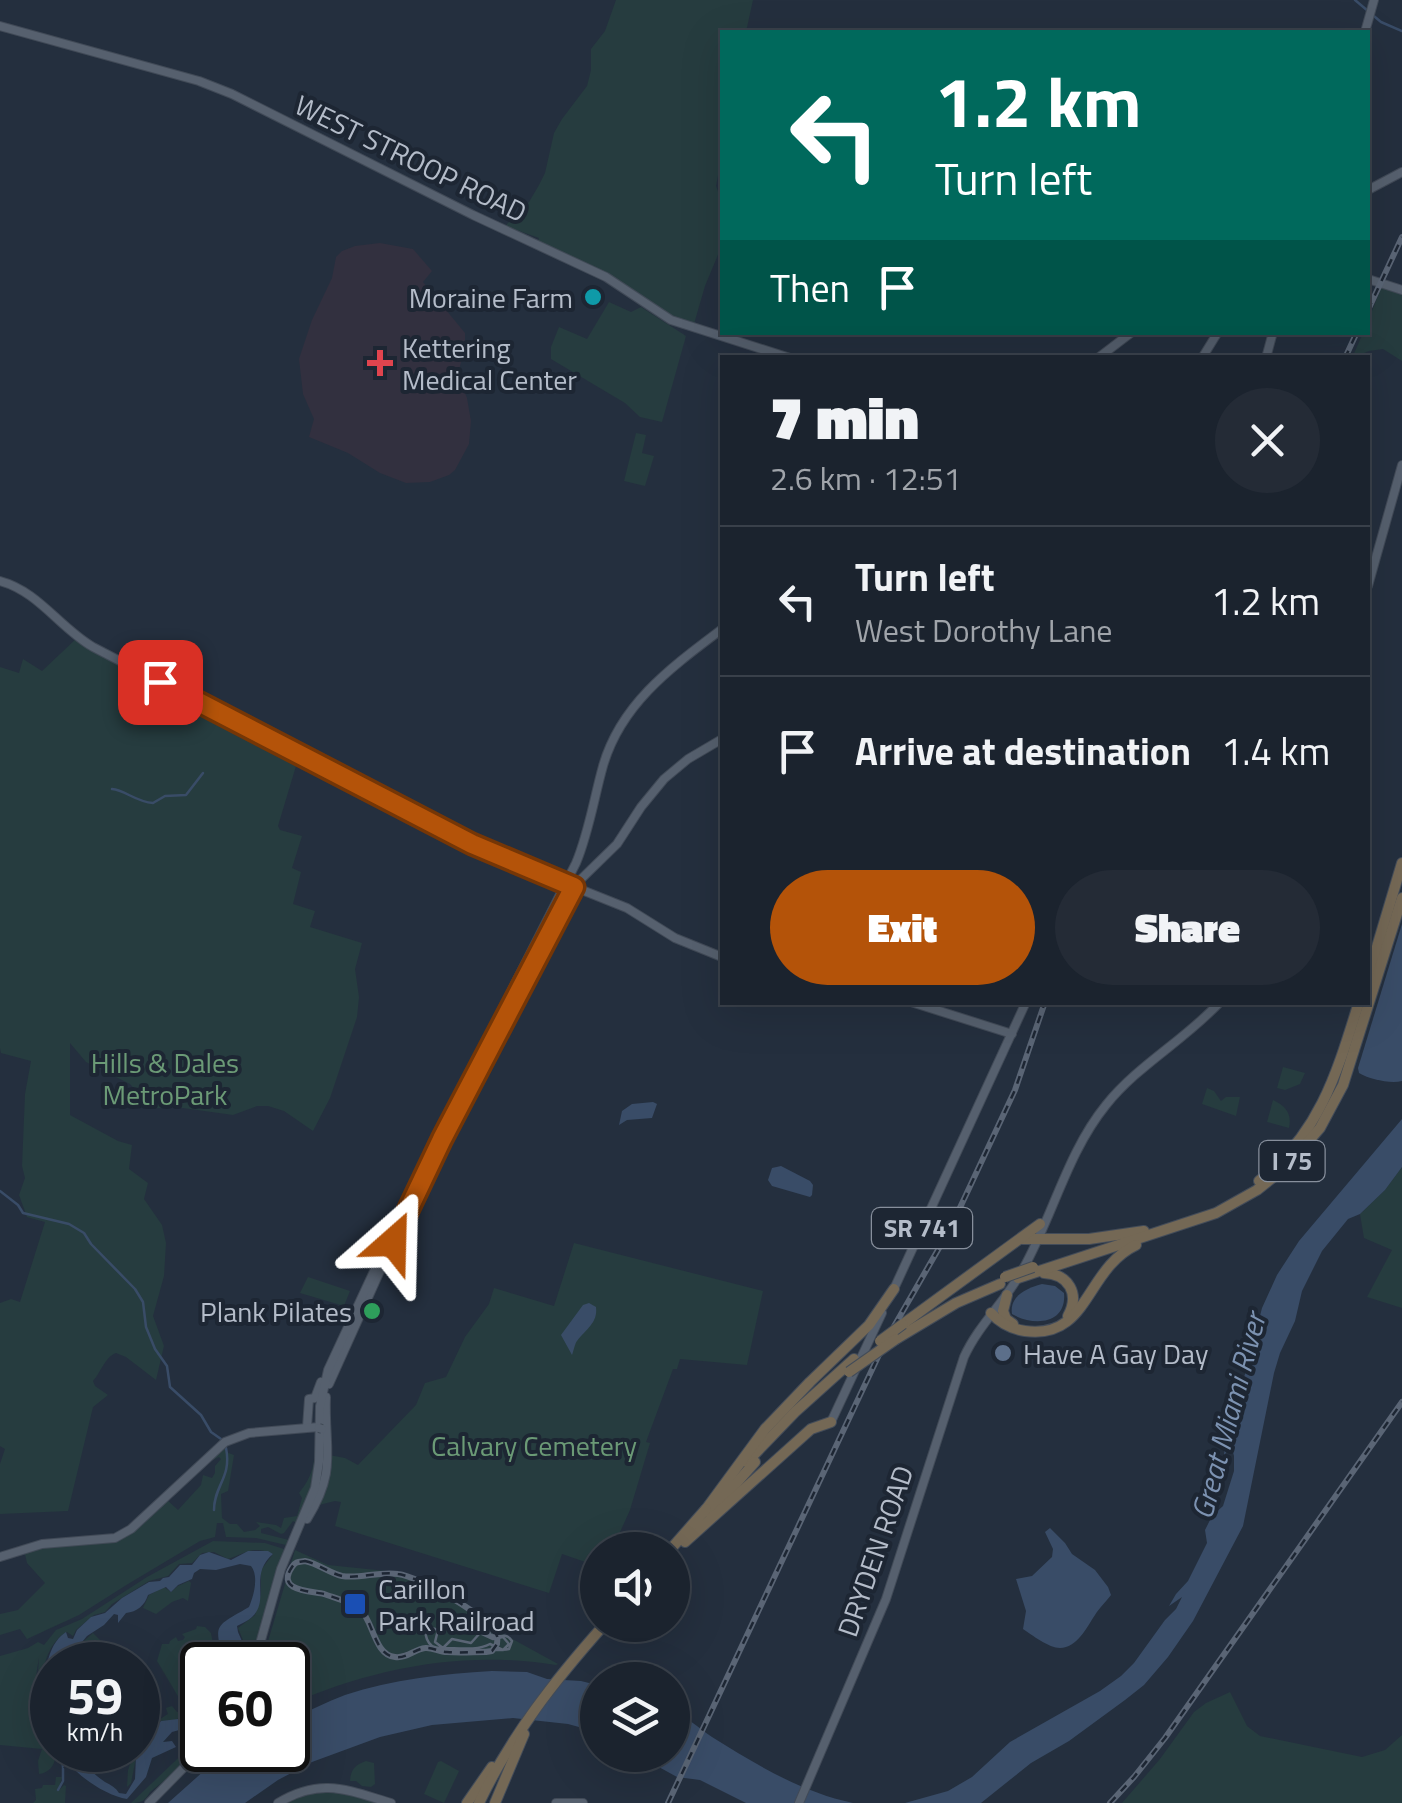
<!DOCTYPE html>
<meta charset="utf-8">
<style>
body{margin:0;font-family:"Titillium Web",sans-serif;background:#242b36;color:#f1f3f6;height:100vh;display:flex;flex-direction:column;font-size:38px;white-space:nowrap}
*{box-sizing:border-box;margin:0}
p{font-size:32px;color:#a0a4aa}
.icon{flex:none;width:55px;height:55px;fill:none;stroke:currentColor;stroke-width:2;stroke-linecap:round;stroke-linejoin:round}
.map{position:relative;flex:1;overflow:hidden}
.drawer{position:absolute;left:720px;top:355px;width:650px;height:650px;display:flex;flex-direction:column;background:#1b232e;border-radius:0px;box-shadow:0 10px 40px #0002,0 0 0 2px #39404a}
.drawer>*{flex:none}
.banner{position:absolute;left:720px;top:30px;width:650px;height:305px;border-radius:0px;box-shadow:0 10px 40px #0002,0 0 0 2px #39404a;background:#00695c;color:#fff;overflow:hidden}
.fabs{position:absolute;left:580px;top:1532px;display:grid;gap:20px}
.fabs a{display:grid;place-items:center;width:110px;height:110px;border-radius:50%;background:#1b232e;box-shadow:0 10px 40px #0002,0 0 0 2px #39404a;font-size:50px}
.speed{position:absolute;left:30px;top:1642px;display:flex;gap:20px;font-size:50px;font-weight:700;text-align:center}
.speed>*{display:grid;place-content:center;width:130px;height:130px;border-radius:50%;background:#1b232e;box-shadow:0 10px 40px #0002,0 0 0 2px #39404a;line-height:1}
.speed small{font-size:25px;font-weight:400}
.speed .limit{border:5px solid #111;border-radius:15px;background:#fff;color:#111}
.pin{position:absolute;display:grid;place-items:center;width:85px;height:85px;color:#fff;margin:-42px;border-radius:20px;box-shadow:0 5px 15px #0006}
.me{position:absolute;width:110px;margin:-55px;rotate:25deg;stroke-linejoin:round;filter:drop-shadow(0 0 8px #0008)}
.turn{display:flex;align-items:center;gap:35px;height:210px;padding:0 50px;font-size:45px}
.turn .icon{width:130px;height:130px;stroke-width:2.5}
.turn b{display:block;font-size:70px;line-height:85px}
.then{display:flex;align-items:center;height:95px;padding:0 50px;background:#0003;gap:20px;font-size:38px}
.round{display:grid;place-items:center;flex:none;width:105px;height:105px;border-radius:52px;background:#242b36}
.summary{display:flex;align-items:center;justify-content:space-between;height:170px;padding:0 50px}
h1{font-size:60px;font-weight:800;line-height:75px}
.action{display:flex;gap:20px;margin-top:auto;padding:20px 50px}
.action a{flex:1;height:115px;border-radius:60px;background:#b45309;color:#fff;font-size:40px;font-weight:800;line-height:115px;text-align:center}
.action a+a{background:#242b36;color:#f1f3f6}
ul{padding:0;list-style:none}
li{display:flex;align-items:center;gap:30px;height:150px;padding:0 50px;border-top:2px solid #39404a}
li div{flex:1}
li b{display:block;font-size:38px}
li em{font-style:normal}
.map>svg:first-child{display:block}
</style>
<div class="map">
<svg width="1402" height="1803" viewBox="0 0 1402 1803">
<rect width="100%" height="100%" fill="#242f3e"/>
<!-- medical -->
<path fill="#32303f" d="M380 243 413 249 432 271 423 282 465 333V345L458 375 467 398 471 421 469 444 455 470 449 475 430 482 406 483 380 473 348 453 309 437 314 419 303 394 299 359 312 320 332 278 336 257 342 251 355 246Z"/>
<!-- green -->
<g fill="#263c3f">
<path d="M616 0H753L746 32H722V155L716 186 722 202V245L705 286 694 324 668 315 538 241 539 238 505 226 529 202 539 185 545 173 554 133 562 119 587 86 591 70V49L605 31Z"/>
<path d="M1382 286 1402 293V361L1383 349 1369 351 1352 358 1363 333 1368 332V321Z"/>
<path d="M609 302 631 312 641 307 686 336 662 422 640 417 625 403 551 359V347L559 327 587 339Z"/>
<path d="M636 433 646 435 642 453 654 456 645 486 624 481Z"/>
<path d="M78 637 299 756 278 826 280 830 302 836 292 868 301 872 293 904 315 911 310 927 362 943 355 969 359 997 357 1017 330 1098 313 1131 284 1111 268 1106H257L233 1115 183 1108H156L141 1097 130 1084 86 1062 70 1043V1115L118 1141 132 1145 129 1169 148 1183 144 1199 162 1225 166 1243 164 1276 153 1316 164 1346 156 1380 126 1357 116 1353C105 1357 101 1372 93 1381L95 1386 108 1395 93 1407 68 1511 0 1514V1464L5 1449 0 1446V1303L11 1299 20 1302 45 1222 27 1217 19 1195 25 1178 22 1166 25 1094 31 1061 1 1053 0 1048V667L19 673 23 659 42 671Z"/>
<path d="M1283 1067 1305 1073 1300 1084 1285 1090 1277 1088Z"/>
<path d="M1207 1088 1214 1091 1221 1101 1226 1097H1240L1236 1116 1202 1104Z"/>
<path d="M1273 1100C1286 1106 1292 1114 1289 1128L1267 1122Z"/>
<path d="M1402 1167V1308L1367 1297 1392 1250 1364 1238 1360 1214 1385 1190Z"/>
<path d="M574 1243 763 1291 747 1365 680 1359 677 1369H673L646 1442 650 1443 630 1510 612 1550H598L597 1566 562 1554 549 1593 335 1526 341 1502 335 1501 315 1506 329 1455 345 1458 358 1465 416 1405 425 1383 446 1377 465 1337 489 1304 494 1288 554 1306Z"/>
<path d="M308 1277 350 1291 344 1306 300 1293Z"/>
<path d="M315 1440 318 1442C317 1472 310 1496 297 1523L293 1521 284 1533 281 1534 268 1527 261 1529V1533L289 1540 286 1545 256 1538 226 1537 223 1523H217L215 1537 200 1541 128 1584 79 1615 27 1639 20 1629 0 1635V1614L18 1610 45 1583 27 1563 25 1554C52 1538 89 1548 118 1540 136 1535 153 1512 166 1499L178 1510 201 1485 203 1475 212 1478 215 1473V1466L221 1459 219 1457 209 1462 208 1460 224 1446 226 1452 234 1455 228 1491 221 1494 222 1518 230 1524H237L244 1532 255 1530 260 1526 256 1522 276 1525 281 1528 284 1518 297 1516 302 1498 299 1493C313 1476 315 1463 315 1440Z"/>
<path d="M213 1541 265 1543 284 1549C281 1562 275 1575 271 1588 264 1614 261 1641 247 1665H240L245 1645 238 1628 255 1615 261 1594V1570L273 1554C254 1545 246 1553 228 1559L214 1552 202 1553 192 1563 179 1564 168 1576 149 1581 112 1604 105 1612 94 1615 76 1630 73 1636 67 1632C53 1638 43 1662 43 1675L38 1673 39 1658C36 1674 33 1693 39 1709 44 1724 52 1734 52 1750L59 1751V1753L55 1754C56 1766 48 1773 39 1774L38 1761 42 1749 0 1745V1656L28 1648 38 1642 44 1645 56 1630 82 1619 147 1577Z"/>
<path d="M295 1550 328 1565 406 1573 463 1600 489 1626 558 1664 556 1665C463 1650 373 1668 288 1705V1665H261Z"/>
<path d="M189 1581 191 1583 188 1601 183 1598 172 1602 156 1614 143 1608 149 1595 164 1587 171 1592 178 1586Z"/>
<path d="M197 1626 205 1627 211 1633 217 1665H202V1680L189 1695 179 1698 157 1661 162 1644H169L170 1641 176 1637 178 1641 183 1640 185 1637 182 1634 196 1629Z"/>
<path d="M93 1633 106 1646 101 1665H56Z"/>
<path d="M202 1689V1706L184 1712 176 1720 161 1721 157 1724 144 1740 137 1753 131 1783 127 1787 128 1770 135 1750H138C138 1733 155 1722 168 1714L166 1708 172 1706 177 1712H182L191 1706 189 1700 197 1691Z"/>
<path d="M1230 1692 1247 1726 1260 1736 1362 1757 1385 1750 1402 1735V1803H1122L1160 1759 1194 1712 1206 1703Z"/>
<path d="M202 1727V1743L180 1768 150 1792C145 1801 141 1803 131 1803L193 1744Z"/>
<path d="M366 1761 374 1763 375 1784 371 1787 362 1786 356 1781H350C351 1769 355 1765 366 1761Z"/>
<path d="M441 1761 459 1771 444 1803 424 1794 438 1762Z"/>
<path d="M56 1777H62L58 1791 64 1785 66 1786 65 1803H33L36 1800 35 1789 42 1788 43 1785H55Z"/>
<path d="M314 1788 391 1803H278Z"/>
</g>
<!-- water -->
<g fill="#394c67">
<path d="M1402 924V1081C1390 1084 1369 1079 1359 1073L1358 1068Z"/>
<path d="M653 1102 657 1104 652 1118 627 1120 619 1125 622 1111 632 1104Z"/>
<path d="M1402 1119V1167L1385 1190 1360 1214 1348 1219 1322 1251 1302 1291 1295 1321 1280 1353 1274 1373 1243 1526 1193 1621 1168 1657 1144 1685 1125 1700 1069 1741 1031 1763 981 1803H905L948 1791 972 1777 1010 1742 1100 1691 1121 1676 1134 1663 1165 1620 1176 1609 1182 1597 1169 1606 1176 1594 1188 1581 1207 1543 1205 1530 1212 1516 1223 1506 1234 1471V1456L1231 1444 1224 1456 1225 1440 1217 1437 1225 1436 1246 1371 1262 1308 1277 1275 1299 1241Z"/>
<path d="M781 1166 810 1181 813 1185 812 1195 810 1197 772 1186 768 1180 772 1168Z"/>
<path d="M1042 1284 1055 1286 1064 1293C1067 1324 1034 1327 1012 1314 1009 1296 1027 1288 1042 1284Z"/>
<path d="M589 1303 596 1307C598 1323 586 1329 577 1341 575 1343 573 1353 572 1355L561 1335 583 1305Z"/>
<path d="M1050 1528 1065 1543 1072 1554 1095 1570 1108 1587 1111 1595C1106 1602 1099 1608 1095 1615 1087 1627 1077 1648 1060 1648 1049 1648 1032 1635 1023 1629L1026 1611 1016 1579 1032 1576 1052 1557 1053 1549 1045 1532Z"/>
<path d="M248 1551H268L273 1554C248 1575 271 1599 252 1617 248 1621 242 1623 237 1626L238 1632 244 1646 240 1665H226C212 1623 215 1627 249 1607 254 1595 259 1576 251 1566L240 1564 216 1570 200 1569 194 1573 192 1579 178 1585 171 1592 166 1587 148 1595C145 1605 137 1612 126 1613L118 1623V1615L114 1614 104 1625 87 1636 78 1647 63 1657 62 1661 52 1665V1670L47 1677 52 1693V1721C49 1713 43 1707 41 1698 39 1688 44 1682 45 1674 48 1659 51 1642 66 1632L68 1638 73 1639 77 1630 91 1617 105 1613 122 1598 149 1582 160 1581 163 1578 169 1577 180 1565H192L200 1555 209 1552 231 1560Z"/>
<path d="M492 1671 527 1672 547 1679 581 1681 597 1685V1732L568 1724 513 1718 432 1725 380 1737 312 1762 278 1780 245 1803H168L215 1761 232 1750H288V1720C307 1712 326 1702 345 1695 393 1679 442 1674 492 1671Z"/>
<path d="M202 1706V1719L196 1729 190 1727 172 1732 163 1742 172 1741 176 1747 152 1758 146 1777 127 1799C108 1796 81 1779 69 1763L65 1764 62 1770 60 1750H72C80 1761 93 1774 105 1782 111 1785 116 1788 119 1793L126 1794 135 1779 136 1755 146 1738 161 1721 178 1719 186 1711 189 1713 190 1709Z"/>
<path d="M673 1713C689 1717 698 1728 712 1737 757 1765 801 1792 853 1803H746L700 1780 677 1777 657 1766 654 1758 649 1755H672Z"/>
</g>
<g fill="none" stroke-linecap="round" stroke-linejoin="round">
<!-- stream -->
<g stroke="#394c67" stroke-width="2.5">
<path d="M1355 0 1381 22 1402 31"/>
<path d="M112 789C125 790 136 802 153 803L165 796 186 795 203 773"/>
<path d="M0 1191 18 1205 23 1213 69 1224 84 1233 91 1244 135 1289 143 1302 146 1327 155 1349 167 1366 170 1387 201 1415 211 1432 221 1439"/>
<path d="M214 1510C214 1485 232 1478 226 1448"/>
<path d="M58 1790 63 1781V1769"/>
</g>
<defs>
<g id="major">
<path d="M0 26 199 81 232 94 473 215 606 277 671 320 790 358"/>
<path d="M1365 32 1374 0"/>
<path d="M1368 190 1402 172"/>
<path d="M1368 279 1402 290"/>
<path d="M1098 358 1132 332"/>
<path d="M1202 358 1218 332"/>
<path d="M1266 358 1273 332"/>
<path d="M0 581C38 591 60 628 93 647L487 852 627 908 675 938 722 957"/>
<path d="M1368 586 1402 465"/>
<path d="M911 1002 1012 1034"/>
<path d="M401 1224 443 1137 576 884 617 844 641 807 664 779 688 759 722 739"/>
<path d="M893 1291 1026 1002"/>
<path d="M329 1384 389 1251"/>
<path d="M831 1422 882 1313"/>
<path d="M307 1427 309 1399 315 1398 321 1382"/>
<path d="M307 1519C338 1469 324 1450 326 1397"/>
<path d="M0 1557 42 1544 115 1538 131 1529 225 1442 249 1433 319 1427"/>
<path d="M254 1665 281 1569 315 1488 319 1462 320 1406 328 1370 422 1168 576 863C589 832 594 798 603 766 621 703 673 666 722 629"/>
<path d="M149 1803 202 1749"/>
<path d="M278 1803C321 1777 347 1790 391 1803"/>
<path d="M556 1803H583"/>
<path d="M799 1803 886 1599 964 1357C979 1324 1006 1301 1023 1269 1053 1216 1067 1153 1106 1105 1138 1065 1185 1040 1220 1002"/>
</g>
<g id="highway">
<path d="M1368 977 1402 863"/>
<path d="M1259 1181C1320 1133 1337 1073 1359 1002"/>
<path d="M1022 1239H1089L1144 1231"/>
<path d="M1044 1273C1069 1274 1080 1294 1068 1316"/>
<path d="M1018 1278 1216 1213 1257 1190 1286 1167 1320 1128 1343 1085 1402 898"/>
<path d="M1007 1295 1003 1311 1006 1319 1013 1324"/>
<path d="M991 1313C1000 1323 1012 1329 1025 1331 1089 1340 1085 1269 1136 1245"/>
<path d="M903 1324 1040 1224"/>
<path d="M896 1339 956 1303 1000 1284"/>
<path d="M747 1462 795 1412 854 1359"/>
<path d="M704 1512 765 1429 810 1382 869 1325 894 1289"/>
<path d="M710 1513 755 1462"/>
<path d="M685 1542 811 1429 831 1422"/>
<path d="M670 1550 706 1509"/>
<path d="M467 1803 492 1767"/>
<path d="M479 1803C511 1736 555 1680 604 1625"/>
<path d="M495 1803 524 1734"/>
</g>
</defs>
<!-- major casing -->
<use href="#major" stroke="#414a57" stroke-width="10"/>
<!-- highway casing -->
<use href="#highway" stroke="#434c59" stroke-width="12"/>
<!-- major -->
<use href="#major" stroke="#56606e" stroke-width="8"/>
<!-- highway -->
<use href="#highway" stroke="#746855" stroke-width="10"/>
<!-- tram -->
<path stroke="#5a6575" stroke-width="2.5" d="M443 1648 452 1639 471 1643 480 1633 493 1639 503 1637 509 1644 503 1650 490 1644C477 1651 458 1648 443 1648L435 1642 438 1630 429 1627 425 1631C426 1637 427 1642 432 1646 437 1650 502 1651 509 1649L512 1641C507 1633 500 1636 492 1637L478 1631 475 1626 478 1621 486 1624 490 1634 496 1637"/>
<defs>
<g id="rail">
<path d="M1368 310 1402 237"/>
<path d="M1345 358 1357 332"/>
<path d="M305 1561C319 1564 329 1573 342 1576 360 1579 379 1571 398 1574 418 1576 491 1617 497 1636 498 1639 497 1641 497 1644L492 1651 486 1652C473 1652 460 1653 447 1652 439 1652 432 1647 425 1648 415 1649 406 1659 395 1657 374 1655 373 1620 360 1609 351 1602 335 1598 324 1594 313 1591 275 1592 292 1567 296 1561 299 1562 305 1561Z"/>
<path d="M668 1803 885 1342 950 1229 1015 1090 1045 1002"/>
<path d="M1110 1803 1134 1777 1165 1738 1402 1402"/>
</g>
</defs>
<!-- rail casing -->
<use href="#rail" stroke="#5a6575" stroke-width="6"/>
<!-- rail -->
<use href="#rail" stroke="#1d2633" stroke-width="2.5" stroke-dasharray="8" stroke-linecap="butt"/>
<defs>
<path id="major-bridge" d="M319 1428 322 1429"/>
<g id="highway-bridge">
<path d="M1005 1277 1033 1267"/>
<path d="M880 1341 903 1324"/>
<path d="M849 1372 896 1339"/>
</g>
</defs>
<!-- major-bridge casing -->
<use href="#major-bridge" stroke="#414a57" stroke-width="10" stroke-linecap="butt"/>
<!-- highway-bridge casing -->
<use href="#highway-bridge" stroke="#434c59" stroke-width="12" stroke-linecap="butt"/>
<!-- major-bridge -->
<use href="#major-bridge" stroke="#56606e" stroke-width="8"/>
<!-- highway-bridge -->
<use href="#highway-bridge" stroke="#746855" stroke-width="10"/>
</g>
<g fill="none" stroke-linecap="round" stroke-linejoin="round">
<defs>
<path id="route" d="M160 682 472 844 574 887 442 1139 393 1242"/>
</defs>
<!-- route casing -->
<use href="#route" stroke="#753606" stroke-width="25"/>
<!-- route -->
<use href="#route" stroke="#b45309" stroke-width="18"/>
</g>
<!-- markers -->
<circle fill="#0f9aa8" stroke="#1d2633" stroke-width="4" cx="593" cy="297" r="10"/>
<path fill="#e0444e" stroke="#1d2633" stroke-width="4" d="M375 348h10v10h10v10h-10v10h-10v-10h-10v-10h10z"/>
<circle fill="#2e9e5b" stroke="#1d2633" stroke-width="4" cx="372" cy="1311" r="10"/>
<circle fill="#5c6f8a" stroke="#1d2633" stroke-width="4" cx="1003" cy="1353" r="10"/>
<rect fill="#1a4fb4" stroke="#1d2633" stroke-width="4" x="343" y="1592" width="24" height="24" rx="5"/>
<g text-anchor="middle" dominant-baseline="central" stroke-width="8" stroke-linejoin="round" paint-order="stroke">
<!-- shield labels -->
<g fill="#1d2633" stroke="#878f9c" stroke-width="2.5">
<rect x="1259.5" y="1141" width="65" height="40" rx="8"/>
<rect x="872" y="1208" width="100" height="40" rx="8"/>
</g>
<g font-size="25" font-weight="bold" fill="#b4bcc9">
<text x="1292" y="1161">I 75</text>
<text x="922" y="1228">SR 741</text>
</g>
<!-- street labels -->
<g font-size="28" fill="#b4bcc9" stroke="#1d2633">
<text transform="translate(411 158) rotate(26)">WEST STROOP ROAD</text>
<text transform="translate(875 1551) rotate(-71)">DRYDEN ROAD</text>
</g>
<!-- poi labels -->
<g font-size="28" fill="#b4bcc9" stroke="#1d2633" text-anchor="start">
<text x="573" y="297" text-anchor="end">Moraine Farm</text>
<text x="402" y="347">Kettering<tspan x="402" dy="32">Medical Center</tspan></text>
<text x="352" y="1311" text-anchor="end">Plank Pilates</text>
<text x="1023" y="1353">Have A Gay Day</text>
<text x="378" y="1588">Carillon<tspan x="378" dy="32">Park Railroad</tspan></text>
</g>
<!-- park labels -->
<g font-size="28" fill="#6b9a76" stroke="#1d2633">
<text x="165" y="1062">Hills &amp; Dales<tspan x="165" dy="32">MetroPark</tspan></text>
<text x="534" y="1445">Calvary Cemetery</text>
</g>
<!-- water labels -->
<g font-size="30" font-style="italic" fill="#7c92b1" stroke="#1d2633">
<text transform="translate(1228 1416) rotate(-75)">Great Miami River</text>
</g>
</g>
</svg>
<div class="fabs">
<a><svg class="icon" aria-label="sound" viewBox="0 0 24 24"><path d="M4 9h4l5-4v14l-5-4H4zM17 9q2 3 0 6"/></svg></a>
<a><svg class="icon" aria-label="layers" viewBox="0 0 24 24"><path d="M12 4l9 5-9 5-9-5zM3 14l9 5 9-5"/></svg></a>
</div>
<div class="speed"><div>59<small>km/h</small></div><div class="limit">60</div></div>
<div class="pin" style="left:160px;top:682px;background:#d93025"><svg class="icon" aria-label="arrive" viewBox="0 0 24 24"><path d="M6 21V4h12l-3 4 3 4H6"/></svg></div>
<svg class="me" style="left:393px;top:1242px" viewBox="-20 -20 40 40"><path d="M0-17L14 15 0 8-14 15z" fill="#b45309" stroke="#fff" stroke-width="4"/></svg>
<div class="banner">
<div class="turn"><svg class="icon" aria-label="left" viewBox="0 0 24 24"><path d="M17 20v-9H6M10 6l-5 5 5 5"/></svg><div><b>1.2 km</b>Turn left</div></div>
<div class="then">Then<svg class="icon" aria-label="arrive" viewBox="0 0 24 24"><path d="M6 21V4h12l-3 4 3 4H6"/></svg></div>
</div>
<section class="drawer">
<div class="summary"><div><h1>7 min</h1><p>2.6 km · 12:51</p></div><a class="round"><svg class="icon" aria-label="close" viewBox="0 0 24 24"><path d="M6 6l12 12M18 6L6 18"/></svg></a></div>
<ul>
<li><svg class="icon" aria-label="left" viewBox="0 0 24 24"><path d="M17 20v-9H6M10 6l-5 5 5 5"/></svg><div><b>Turn left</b><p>West Dorothy Lane</p></div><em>1.2 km</em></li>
<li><svg class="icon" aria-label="arrive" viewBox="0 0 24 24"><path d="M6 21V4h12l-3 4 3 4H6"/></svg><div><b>Arrive at destination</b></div><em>1.4 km</em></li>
</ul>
<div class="action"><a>Exit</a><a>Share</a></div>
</section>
</div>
